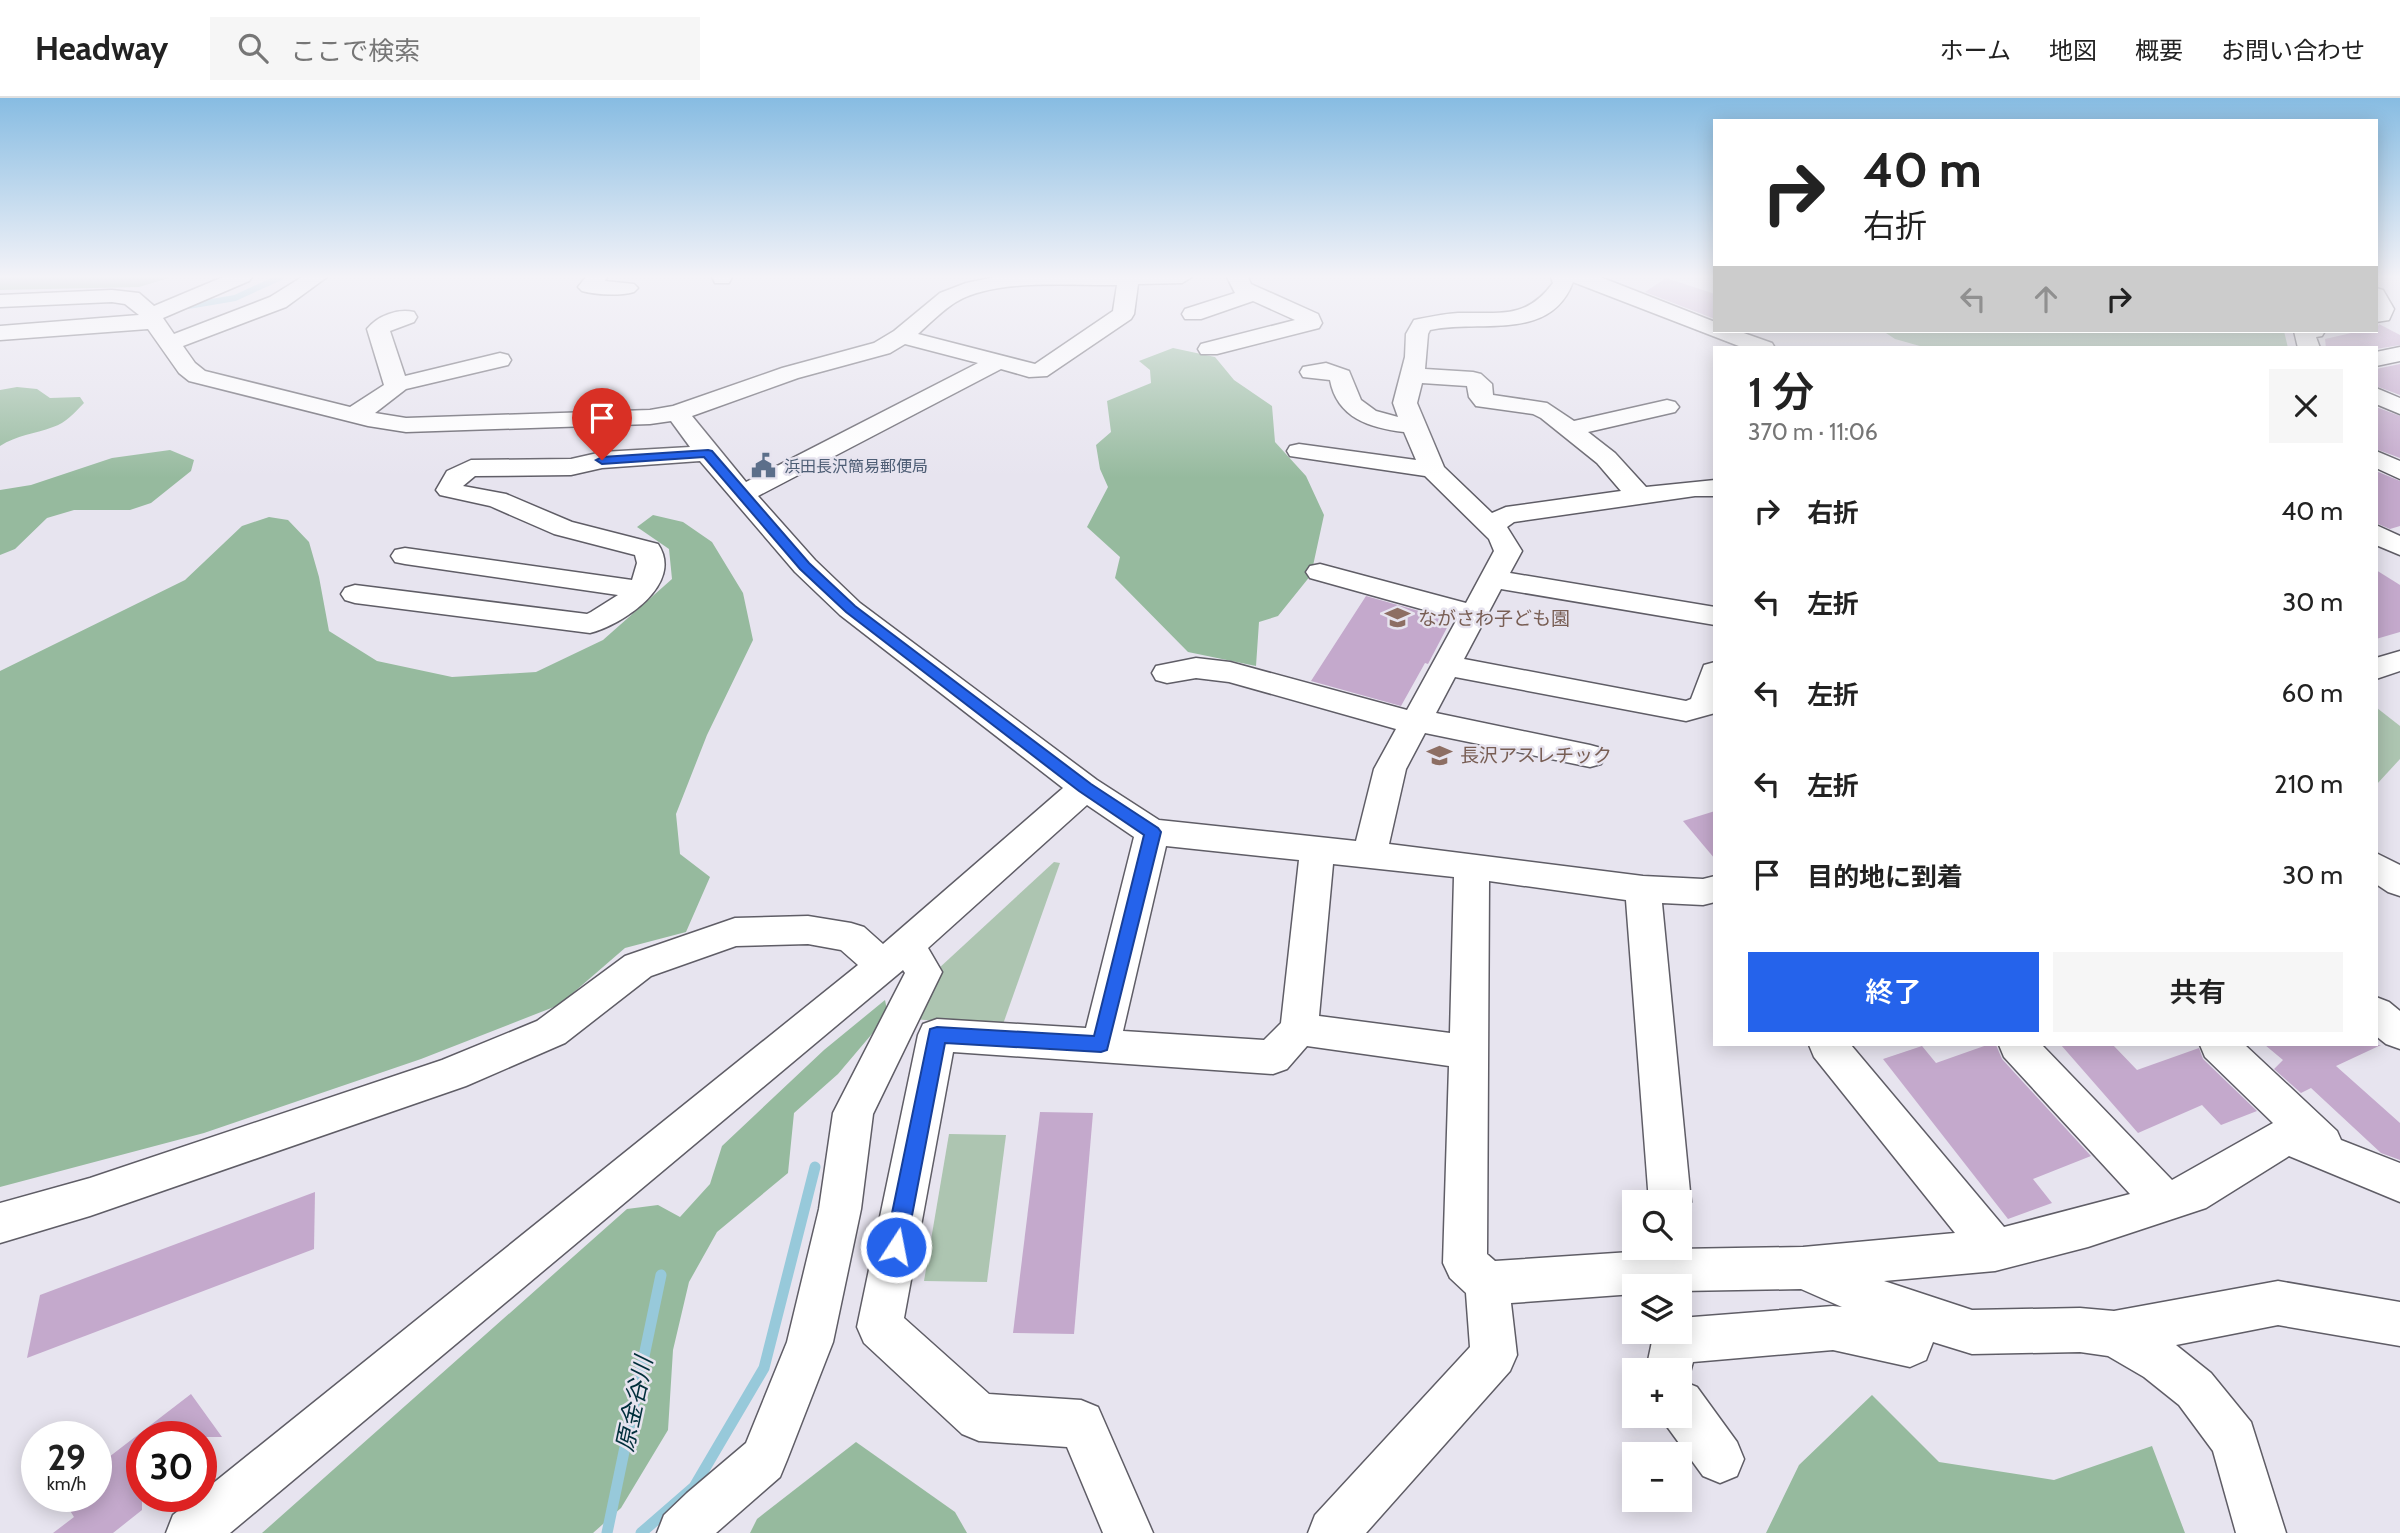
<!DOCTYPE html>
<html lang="ja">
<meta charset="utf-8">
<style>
body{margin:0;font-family:Cabin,"Noto Sans JP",sans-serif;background:#f6f6f6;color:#222;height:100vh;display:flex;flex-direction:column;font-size:26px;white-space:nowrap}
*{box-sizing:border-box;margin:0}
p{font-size:23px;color:#767676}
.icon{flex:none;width:38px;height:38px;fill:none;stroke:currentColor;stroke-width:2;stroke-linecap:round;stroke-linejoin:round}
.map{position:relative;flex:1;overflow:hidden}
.panel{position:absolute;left:1713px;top:248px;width:665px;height:700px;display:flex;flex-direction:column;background:#fff;border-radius:0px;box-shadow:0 4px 18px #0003}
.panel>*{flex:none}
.guide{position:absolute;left:1713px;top:21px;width:665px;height:214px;border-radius:0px;box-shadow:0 4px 18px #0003;background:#fff;color:#222;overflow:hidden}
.fabs{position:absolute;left:1622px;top:1092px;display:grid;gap:14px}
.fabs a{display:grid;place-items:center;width:70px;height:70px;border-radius:0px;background:#fff;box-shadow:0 4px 18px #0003;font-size:35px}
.speed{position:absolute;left:21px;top:1323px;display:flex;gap:14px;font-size:35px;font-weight:700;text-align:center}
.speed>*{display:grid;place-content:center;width:91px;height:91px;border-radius:50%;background:#fff;box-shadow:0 4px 18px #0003;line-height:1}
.speed small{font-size:18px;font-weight:400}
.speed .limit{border:10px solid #d22;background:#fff;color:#111}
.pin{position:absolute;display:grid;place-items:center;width:60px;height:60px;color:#fff;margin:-72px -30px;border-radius:50% 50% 50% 0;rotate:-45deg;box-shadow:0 0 7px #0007}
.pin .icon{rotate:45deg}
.me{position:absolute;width:77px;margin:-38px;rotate:11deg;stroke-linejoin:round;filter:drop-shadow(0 0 5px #0008)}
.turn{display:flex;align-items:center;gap:24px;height:147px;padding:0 35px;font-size:32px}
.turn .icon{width:91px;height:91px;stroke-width:2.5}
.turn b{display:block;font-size:49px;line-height:60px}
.lanes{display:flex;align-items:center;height:66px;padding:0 35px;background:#0003;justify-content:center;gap:35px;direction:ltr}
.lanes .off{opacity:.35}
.round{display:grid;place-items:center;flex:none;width:74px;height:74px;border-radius:0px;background:#f6f6f6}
.head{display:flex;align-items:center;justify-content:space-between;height:119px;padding:0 35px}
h1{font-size:42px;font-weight:600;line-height:52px}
.action{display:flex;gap:14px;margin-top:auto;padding:14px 35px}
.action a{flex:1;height:80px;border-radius:0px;background:#2563eb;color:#fff;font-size:28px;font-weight:600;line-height:80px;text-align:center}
.action a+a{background:#f6f6f6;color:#222}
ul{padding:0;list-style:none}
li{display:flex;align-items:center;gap:21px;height:91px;padding:0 35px}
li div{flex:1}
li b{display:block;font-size:26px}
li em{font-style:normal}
header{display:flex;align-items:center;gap:42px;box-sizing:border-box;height:98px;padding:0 35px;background:#fff;border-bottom:2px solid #e0e0e0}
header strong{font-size:33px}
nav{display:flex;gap:38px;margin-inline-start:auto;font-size:24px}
.search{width:490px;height:63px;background:#f6f6f6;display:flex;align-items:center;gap:18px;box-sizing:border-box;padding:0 24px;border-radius:0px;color:#767676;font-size:26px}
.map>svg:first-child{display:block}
</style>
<header>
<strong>Headway</strong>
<div class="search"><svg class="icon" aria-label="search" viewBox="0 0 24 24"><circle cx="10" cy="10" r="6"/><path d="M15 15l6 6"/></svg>ここで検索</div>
<nav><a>ホーム</a><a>地図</a><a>概要</a><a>お問い合わせ</a></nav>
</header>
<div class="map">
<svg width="2400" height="1435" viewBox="0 0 2400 1435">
<rect width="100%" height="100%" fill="#e7e4ef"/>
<!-- green -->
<g fill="#adc5b1">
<path d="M2377 610 2400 628V661L2377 686Z"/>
<path d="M1054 764 1060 765 1002 929 914 921 938 871Z"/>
<path d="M949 1036 1006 1037 987 1184 924 1183Z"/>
</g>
<!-- forest -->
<g fill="#96ba9e">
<path d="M0 179H172L139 189 0 192Z"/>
<path d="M1883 233H2284L2288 250H1927L1895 241Z"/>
<path d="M1173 250 1215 259 1234 282 1272 308 1275 344 1306 378 1324 417 1311 477 1278 518 1259 524 1256 568 1188 554 1115 480 1120 459 1087 429 1108 389 1100 371 1096 347 1111 334 1107 303 1151 285 1150 272 1139 263Z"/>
<path d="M17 289 37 291 50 300 80 299 84 305C74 315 66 325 53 329 34 336 17 337 0 348V292Z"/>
<path d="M170 352 194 362 191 373 151 405 130 412H74L47 420 15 451 0 457V392L31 387 112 360Z"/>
<path d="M653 417 683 424 712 444 743 495 753 542 707 637 676 716 680 756 710 779 686 834 625 850 559 907 421 961 204 1035 0 1089V573L185 482 242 428 269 419 288 422 309 444 319 479 329 533 377 563 452 579 536 574 603 542 672 481 669 451 637 429Z"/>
<path d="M885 902 888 917 838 976 794 1015 788 1075 717 1134 689 1184 673 1252 668 1332 621 1410 593 1435H262L627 1111 658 1107 680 1119 710 1086 722 1048 824 952Z"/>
<path d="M1872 1297 1939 1364 2054 1382 2152 1348 2185 1435H1766L1799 1367Z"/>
<path d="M856 1344 955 1414 967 1435H750L757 1421Z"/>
</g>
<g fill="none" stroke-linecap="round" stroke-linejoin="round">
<!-- stream-far1 -->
<path stroke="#97c9da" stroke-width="6" d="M188 208 235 200 281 179"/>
<!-- stream -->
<g stroke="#97c9da" stroke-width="11">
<path d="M607 1435 661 1177"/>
<path d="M641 1435 694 1389 764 1270 815 1069"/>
</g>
</g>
<!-- building -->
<g fill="#c4a9cc">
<path d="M1666 180 1715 196V221L1645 194Z"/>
<path d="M2379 226 2400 237V247L2376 251 2326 250 2325 241 2360 233H2376Z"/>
<path d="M2400 266V297L2376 288V271Z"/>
<path d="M2376 309 2400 318V360L2376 351Z"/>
<path d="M2376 373 2400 383V428L2390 431 2376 425Z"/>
<path d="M2376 472 2400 487V534L2376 541Z"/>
<path d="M1366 498 1451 522 1428 566 1425 565 1401 608 1311 583Z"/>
<path d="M1715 713V761L1683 723Z"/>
<path d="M1987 947H1996L2002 961 2091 1058 2033 1081 2052 1105 2008 1121 1883 961 1922 948 1936 965Z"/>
<path d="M2061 947H2113L2137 972 2199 950 2203 961 2257 1013 2221 1027 2202 1007 2138 1035Z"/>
<path d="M2265 947H2381L2336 968 2400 1025V1062L2381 1055 2311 990 2301 995 2274 971 2283 962Z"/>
<path d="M1040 1014 1093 1015 1074 1236 1013 1235Z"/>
<path d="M315 1094 314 1151 27 1260 40 1197Z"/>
<path d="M191 1296 222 1339H142V1412L113 1435H53L74 1419 61 1398H96V1369Z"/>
</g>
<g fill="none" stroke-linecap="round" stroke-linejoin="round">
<defs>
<g id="minor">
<path d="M223 179H252L249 183 163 220 174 236 270 199 302 179H327L286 209 183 248 195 265 205 273 350 309 384 287 367 231C377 218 398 210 414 214L417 219 414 224 390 233 405 278 500 255 508 257 511 262 508 267 406 291 375 315 406 320 650 312 673 308 782 270 874 245 894 233 940 195 966 185 995 179H1192L1182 185 1138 186 1134 216 1131 221 1047 278 1029 279 1001 271 758 398 815 462 860 505 1097 682 1159 722 1356 743 1374 671 1396 631 1229 584 1196 580 1167 585 1156 582 1152 575 1156 568 1196 560 1230 564 1407 612 1457 521 1310 480 1306 474 1310 468 1320 466 1466 505 1494 453 1489 441 1425 378 1290 358 1287 353 1290 348 1299 346 1416 362 1404 334C1370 330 1337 320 1330 282L1303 279 1300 274 1303 269 1326 265 1349 273 1361 302 1376 313 1398 319 1393 305 1405 259 1406 236 1414 222C1429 219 1443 216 1458 215 1499 214 1526 222 1553 185L1551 179H1600L1715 224V233H1738L1772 245 1775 250H1744L1573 184C1550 245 1479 221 1430 232L1428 236 1425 271 1473 274 1481 276 1492 286 1493 297 1547 305 1574 323 1667 302 1675 304 1679 309 1675 314 1588 334 1615 355 1646 389 1715 382V398H1695L1514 424 1507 429 1522 453 1510 475 1715 509V527L1501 491 1464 561 1686 603 1691 601 1704 567 1715 564V615L1686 623 1455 579 1436 615 1590 647 1601 650 1606 658 1601 666 1590 669 1425 635 1406 671 1389 746 1643 778 1703 781 1715 778V804L1703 807 1662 805 1691 1104 1685 1118 1680 1120V1104H1649L1626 802 1489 783 1487 1156 1495 1163 1676 1151 1803 1149 1955 1135 1814 959 1809 947H1851L2004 1129 2130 1096 2004 959 1999 947H2042L2172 1082 2273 1025 2205 959 2200 947H2245L2337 1033 2341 1042 2400 1065V1104L2289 1058 2206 1110 2088 1149 1995 1173 1884 1183 1972 1212 2080 1210 2114 1213 2278 1183 2400 1204V1248L2278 1227 2176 1247 2211 1275 2251 1324 2286 1435H2236L2213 1353 2179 1307 2144 1279 2108 1258 2080 1254 1972 1256 1933 1244 1926 1262 1910 1269 1833 1252 1693 1264 1687 1285 1697 1289 1737 1344 1744 1361 1737 1378 1720 1385 1703 1378 1663 1323 1661 1318H1680V1272H1646L1654 1234H1680V1220L1833 1208 1842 1209 1801 1191 1680 1193V1188H1634V1196L1511 1205 1517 1257 1510 1273 1366 1435H1308L1315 1417 1470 1249 1466 1195 1450 1180 1443 1165 1449 968 1307 948 1287 971 1273 976 953 954 904 1220 989 1296 1081 1302 1098 1309 1153 1435H1103L1067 1349 979 1343 962 1336 864 1245 857 1229 918 937 923 926 937 921 1086 930 1134 739 1087 707 928 850 942 874 873 1016 861 1111 833 1244 787 1362 780 1379 716 1435H657L664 1417 687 1395 746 1345 787 1244 819 1111 833 1015 905 875 903 872 230 1435H166L173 1417 197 1398H201V1395L858 867 841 852 808 846 736 848 651 878 565 945 466 988 90 1118 0 1145V1105L90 1080 442 962 537 923 625 858 735 820 808 818 851 825 864 829 883 846 1063 690 840 517 795 474 700 363 602 370 571 377 475 378 463 388 506 396 572 424 658 446C685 486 622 527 590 535L355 505 345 502 341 496 345 490 355 487 587 516 591 514 618 497 405 466 395 464 391 458 395 452 405 450 632 482 637 465 635 457 554 436 490 408 440 397 436 392 447 373 471 362 571 361 602 354 690 349 671 323 650 326 406 334 368 328 189 283 179 275 148 231 0 242V228L139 217 125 206 112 204 0 209V197L112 192 139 195 154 208ZM1117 187 1113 213 1035 266 918 236C930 225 943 212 956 204 996 180 1070 188 1117 187ZM905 246 978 265 746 384 692 318 798 280 890 255ZM1422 285 1467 288 1469 299 1476 308 1533 316 1541 320 1597 365 1621 393 1506 409 1492 415 1444 369 1417 305ZM1166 748 1299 762 1281 925 1264 942 1123 933ZM1333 766 1454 779 1450 935 1319 918Z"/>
<path d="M586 179H607L605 183 634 186 638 190 634 194C619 198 597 197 582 193L578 189Z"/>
<path d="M712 179H732L729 185H715Z"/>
<path d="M1227 179H1248L1251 186 1318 216 1322 225 1319 230 1217 256H1201L1198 251 1201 246 1295 222 1253 203 1201 221H1185L1182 216 1185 211 1235 195Z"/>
<path d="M2376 190 2383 192 2394 211 2389 222 2376 224Z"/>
<path d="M2294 233H2325L2322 238 2316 239 2320 250H2298Z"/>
<path d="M2400 249V263L2376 268V254Z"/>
<path d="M2376 290 2400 300V316L2376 306Z"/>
<path d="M2376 353 2400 363V381L2376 370Z"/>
<path d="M2376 427 2400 438V457L2376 447Z"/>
<path d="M2400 553V573L2376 581V560Z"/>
<path d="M2376 755 2400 767V798L2388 794 2376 786Z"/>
<path d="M2376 899 2389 904 2400 913V951L2386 946 2376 938Z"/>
</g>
</defs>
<!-- minor casing -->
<use href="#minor" stroke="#5f5d66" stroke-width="3"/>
<!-- minor -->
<use href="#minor" fill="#fff" fill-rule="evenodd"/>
</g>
<!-- sky -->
<linearGradient id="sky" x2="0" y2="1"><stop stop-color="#87bce2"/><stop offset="0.47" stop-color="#f4f3f8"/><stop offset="1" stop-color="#f4f3f8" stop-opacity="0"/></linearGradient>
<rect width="2400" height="380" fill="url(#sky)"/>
<!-- route -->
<path fill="#2563eb" stroke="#184099" stroke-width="2" d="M708 352 712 353 809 465 855 508 1091 686 1158 730 1161 734 1107 952 1101 954 945 945 906 1149 903 1156 896 1159 889 1156 885 1149 930 931 937 929 1094 938 1144 737 1079 693 846 514 800 471 704 359 602 366 596 362 602 359Z"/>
<!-- icons -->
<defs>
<symbol id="civic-bare" viewBox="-9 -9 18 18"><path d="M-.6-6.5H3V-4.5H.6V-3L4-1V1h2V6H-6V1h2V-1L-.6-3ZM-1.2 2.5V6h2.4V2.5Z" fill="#5c6f8a" stroke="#e7e4ef" stroke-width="2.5" paint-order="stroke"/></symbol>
<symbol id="school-bare" viewBox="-9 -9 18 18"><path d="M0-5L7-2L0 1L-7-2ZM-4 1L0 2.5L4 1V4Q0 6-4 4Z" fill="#8d6e63" stroke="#e7e4ef" stroke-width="2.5" paint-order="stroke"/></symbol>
</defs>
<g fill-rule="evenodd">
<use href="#civic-bare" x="746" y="350" width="35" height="35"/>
<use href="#school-bare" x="1380" y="502" width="35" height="35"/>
<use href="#school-bare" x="1422" y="640" width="35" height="35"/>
</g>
<g text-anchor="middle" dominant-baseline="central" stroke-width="5" stroke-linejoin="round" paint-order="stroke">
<!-- far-service labels -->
<g font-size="16" fill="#4e5e75" stroke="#e7e4ef" text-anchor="start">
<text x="784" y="368">浜田長沢簡易郵便局</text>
</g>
<!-- education labels -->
<g font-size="19" fill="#785e54" stroke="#e7e4ef" text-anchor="start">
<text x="1418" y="520">ながさわ子ども園</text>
<text x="1460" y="657">長沢アスレチック</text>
</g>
<!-- near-water labels -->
<g font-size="24" font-style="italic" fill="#002f3b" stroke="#e7e4ef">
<text transform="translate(634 1306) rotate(-78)">原金谷川</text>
</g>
</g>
</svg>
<div class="fabs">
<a><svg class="icon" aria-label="search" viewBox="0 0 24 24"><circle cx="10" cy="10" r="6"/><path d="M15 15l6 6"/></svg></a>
<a><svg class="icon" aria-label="layers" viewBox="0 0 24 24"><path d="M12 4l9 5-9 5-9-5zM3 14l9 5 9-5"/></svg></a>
<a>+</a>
<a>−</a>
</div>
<div class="speed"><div>29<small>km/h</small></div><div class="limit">30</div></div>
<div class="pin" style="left:602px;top:362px;background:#d93025"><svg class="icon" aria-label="arrive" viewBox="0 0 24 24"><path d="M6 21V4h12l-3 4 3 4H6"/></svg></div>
<svg class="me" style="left:896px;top:1149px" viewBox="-20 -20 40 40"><circle r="17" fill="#2563eb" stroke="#fff" stroke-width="3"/><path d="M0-11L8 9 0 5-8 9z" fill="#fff"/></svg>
<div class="guide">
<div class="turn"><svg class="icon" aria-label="right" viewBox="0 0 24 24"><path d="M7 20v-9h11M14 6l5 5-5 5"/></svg><div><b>40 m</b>右折</div></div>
<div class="lanes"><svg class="icon off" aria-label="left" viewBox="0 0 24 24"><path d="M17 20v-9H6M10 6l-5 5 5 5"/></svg><svg class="icon off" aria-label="ahead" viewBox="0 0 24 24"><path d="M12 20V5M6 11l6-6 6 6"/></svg><svg class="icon" aria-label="right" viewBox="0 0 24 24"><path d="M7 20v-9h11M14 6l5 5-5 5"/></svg></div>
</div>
<section class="panel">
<div class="head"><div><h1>1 分</h1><p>370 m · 11:06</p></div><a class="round"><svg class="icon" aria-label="close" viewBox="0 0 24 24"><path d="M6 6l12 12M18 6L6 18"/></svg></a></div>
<ul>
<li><svg class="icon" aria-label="right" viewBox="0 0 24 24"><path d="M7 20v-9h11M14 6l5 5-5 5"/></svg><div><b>右折</b></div><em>40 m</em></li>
<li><svg class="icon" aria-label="left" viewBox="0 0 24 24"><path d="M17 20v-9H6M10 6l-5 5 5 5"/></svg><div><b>左折</b></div><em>30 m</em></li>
<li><svg class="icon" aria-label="left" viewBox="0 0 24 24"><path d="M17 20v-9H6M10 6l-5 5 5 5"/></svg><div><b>左折</b></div><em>60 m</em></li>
<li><svg class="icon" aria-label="left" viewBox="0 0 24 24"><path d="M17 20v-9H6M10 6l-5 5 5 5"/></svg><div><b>左折</b></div><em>210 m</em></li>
<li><svg class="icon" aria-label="arrive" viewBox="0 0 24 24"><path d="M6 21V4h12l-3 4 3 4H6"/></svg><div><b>目的地に到着</b></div><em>30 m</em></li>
</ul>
<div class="action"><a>終了</a><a>共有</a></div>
</section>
</div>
